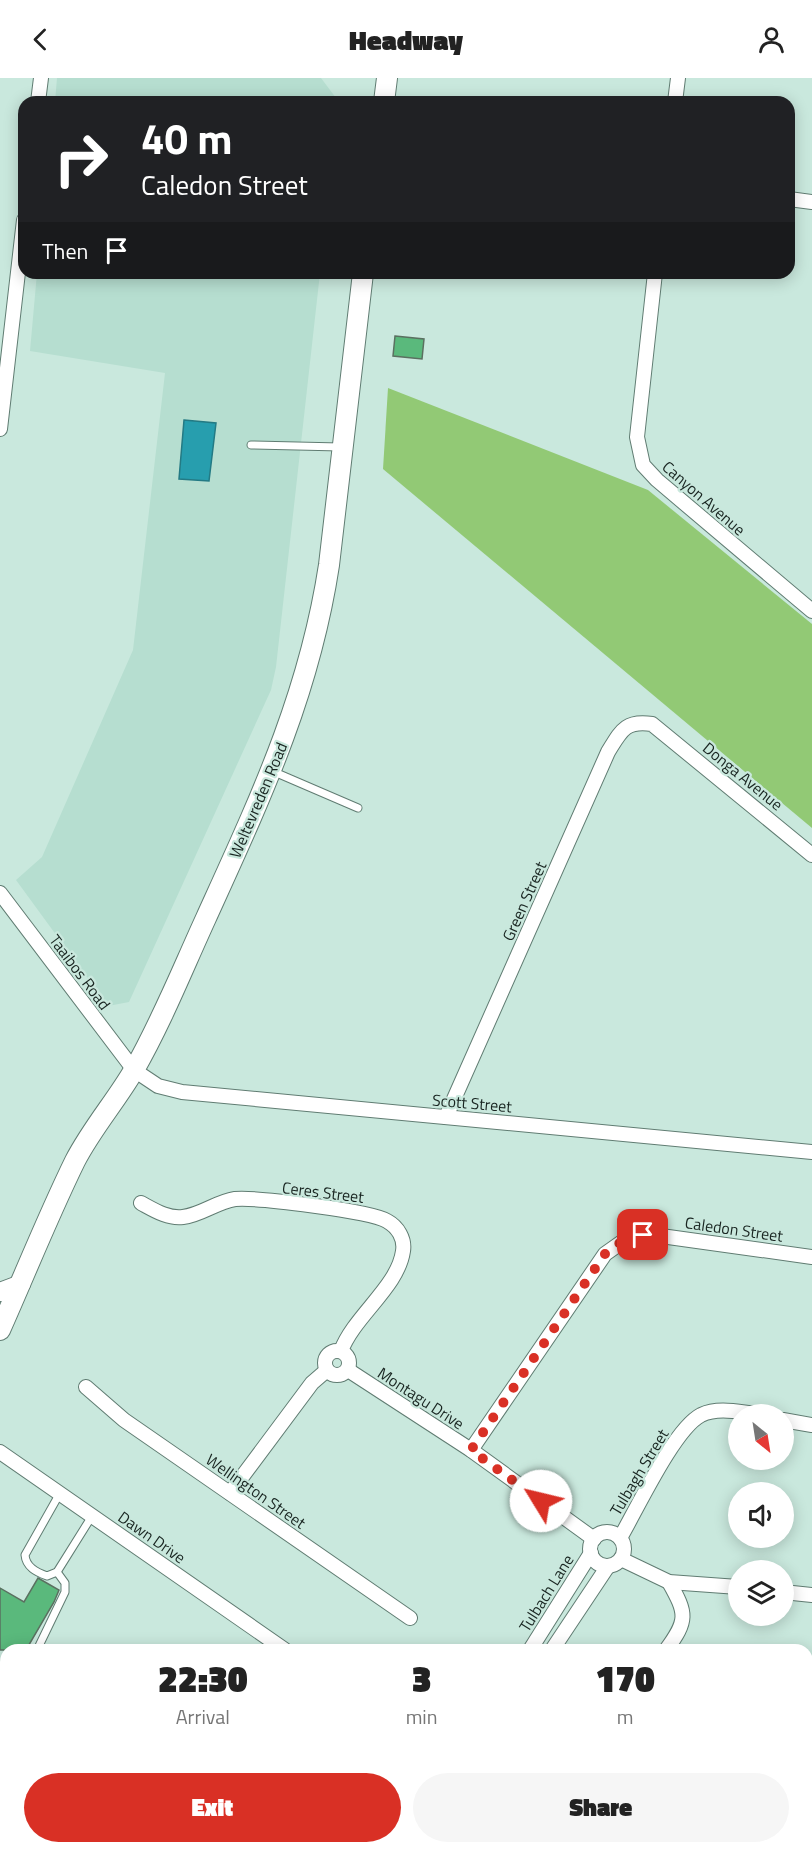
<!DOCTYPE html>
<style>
body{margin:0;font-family:"Titillium Web",sans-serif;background:#f6f6f6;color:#222;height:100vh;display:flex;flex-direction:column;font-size:22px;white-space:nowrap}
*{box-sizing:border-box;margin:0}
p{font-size:20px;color:#767676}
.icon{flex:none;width:33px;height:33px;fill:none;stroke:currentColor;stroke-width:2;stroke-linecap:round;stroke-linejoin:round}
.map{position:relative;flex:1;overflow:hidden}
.drawer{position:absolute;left:0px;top:1566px;width:813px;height:210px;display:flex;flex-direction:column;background:#fff;border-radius:18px 18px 0 0;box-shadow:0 3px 15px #0003}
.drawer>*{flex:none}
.guide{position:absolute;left:18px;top:18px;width:777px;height:183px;border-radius:18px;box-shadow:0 3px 15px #0003;background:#202124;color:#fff;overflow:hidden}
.needle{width:39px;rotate:150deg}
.buttons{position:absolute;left:728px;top:1326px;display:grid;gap:12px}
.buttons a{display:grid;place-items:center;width:66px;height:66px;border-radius:50%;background:#fff;box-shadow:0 3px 15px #0003;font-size:30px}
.pin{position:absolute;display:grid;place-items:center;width:51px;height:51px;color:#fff;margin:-26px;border-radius:12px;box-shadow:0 3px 9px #0006}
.me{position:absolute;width:66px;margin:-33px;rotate:306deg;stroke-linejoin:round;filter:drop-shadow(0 0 4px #0008)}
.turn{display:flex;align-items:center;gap:21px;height:126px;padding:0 24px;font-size:27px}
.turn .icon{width:78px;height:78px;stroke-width:2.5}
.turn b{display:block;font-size:42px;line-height:51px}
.then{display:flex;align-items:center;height:57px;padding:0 24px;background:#0003;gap:12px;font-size:22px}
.eta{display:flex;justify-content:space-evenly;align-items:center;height:102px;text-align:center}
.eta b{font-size:36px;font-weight:800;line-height:42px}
.button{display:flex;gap:12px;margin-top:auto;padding:12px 24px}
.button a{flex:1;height:69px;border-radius:36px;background:#d93025;color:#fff;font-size:24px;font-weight:800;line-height:69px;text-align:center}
.button a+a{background:#f6f6f6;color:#222}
header{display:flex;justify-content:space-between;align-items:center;height:78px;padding:0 24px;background:#fff;font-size:27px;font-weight:800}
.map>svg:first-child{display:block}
</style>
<header><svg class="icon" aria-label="back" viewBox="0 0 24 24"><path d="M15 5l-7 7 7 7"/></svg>Headway<svg class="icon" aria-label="person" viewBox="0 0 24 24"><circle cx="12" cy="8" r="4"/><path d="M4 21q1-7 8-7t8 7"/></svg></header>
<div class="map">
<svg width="812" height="1776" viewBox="0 0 812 1776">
<rect width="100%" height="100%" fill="#c9e8dd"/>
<!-- built -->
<g fill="#b6ded0">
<path d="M57 0H321L339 24H55Z"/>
<path d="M37 195H320L276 589 271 612 129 924 108 928 16 802 42 779 133 572 165 295 30 273Z"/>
</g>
<!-- green -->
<path fill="#92c975" d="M388 310 648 412 812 546V750L383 391Z"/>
<!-- water -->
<path fill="#279eae" stroke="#237a84" stroke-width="1.5" d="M184 342 216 345 209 403 179 401Z"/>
<!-- building -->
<g fill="#5ab97c" stroke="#5a7060" stroke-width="1.5">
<path d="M395 258 424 261 422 281 393 278Z"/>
<path d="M38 1500 59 1512 54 1524 26 1572H0V1510L24 1524Z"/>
</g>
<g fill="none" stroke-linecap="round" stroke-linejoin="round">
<defs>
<g id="service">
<path d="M251 367 340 369"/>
<path d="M272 693 358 730"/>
<path d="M60 1415 25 1477C26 1489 36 1494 47 1498L57 1494 92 1438"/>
<path d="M37 1572 65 1514V1505L57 1494"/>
<path d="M0 1612 6 1615"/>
</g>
<g id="minor">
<path d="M38 24 41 0"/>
<path d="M675 24 678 0"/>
<path d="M789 121 812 124"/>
<path d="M655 195 637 359 643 387 657 402 812 533"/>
<path d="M0 351 24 142"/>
<path d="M0 815 134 992 158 1008 182 1014 812 1074"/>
<path d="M446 1039 608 674C621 653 625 642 652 646L812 777"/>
<path d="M141 1125C154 1132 168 1141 183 1139 201 1137 216 1124 235 1121 255 1119 371 1133 387 1143 398 1149 405 1161 403 1173 398 1209 354 1238 341 1273"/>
<circle cx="337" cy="1285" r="12"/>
<path d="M348 1292 471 1372 594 1461"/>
<path d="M86 1309 124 1342 410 1540"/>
<path d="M783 1342 812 1347"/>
<path d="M471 1372 605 1176 622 1164 654 1157 812 1179"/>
<path d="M0 1374 285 1572"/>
<path d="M230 1415 312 1305 327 1292"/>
<circle cx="607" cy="1471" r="17"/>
<path d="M620 1460C637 1431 674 1351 701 1337 718 1329 738 1334 756 1336"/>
<path d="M621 1481 669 1504 738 1509"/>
<path d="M783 1514 812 1517"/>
<path d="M530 1572 591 1475"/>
<path d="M552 1572 608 1488"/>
<path d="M666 1572C688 1542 687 1536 669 1504"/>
<path d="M807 1688H812"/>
<path d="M575 1770 583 1776"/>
<path d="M745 1770 755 1776"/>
<path d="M402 1776 406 1770"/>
</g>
<path id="tertiary" d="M0 1214 21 1206"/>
<g id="secondary">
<path d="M384 24 387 0"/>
<path d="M0 1252C25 1196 48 1138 75 1083 92 1050 116 1023 134 992 162 943 183 890 206 840 260 721 309 618 329 487L363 195"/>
</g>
</defs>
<!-- service casing -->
<use href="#service" stroke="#607c72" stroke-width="9"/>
<!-- minor casing -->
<use href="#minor" stroke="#607c72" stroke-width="16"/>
<!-- tertiary casing -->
<use href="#tertiary" stroke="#607c72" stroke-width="20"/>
<!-- secondary casing -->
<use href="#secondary" stroke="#607c72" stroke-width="22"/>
<!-- service -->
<use href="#service" stroke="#fff" stroke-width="7"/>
<!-- minor -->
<use href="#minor" stroke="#fff" stroke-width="14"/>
<!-- tertiary -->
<use href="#tertiary" stroke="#fff" stroke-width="18"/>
<!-- secondary -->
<use href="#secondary" stroke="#fff" stroke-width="20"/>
</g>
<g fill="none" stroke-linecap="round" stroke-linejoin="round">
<!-- route -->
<path stroke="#d93025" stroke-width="10" stroke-dasharray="0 18" d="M541 1423 471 1372 605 1176 621 1164 643 1157"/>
</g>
<g text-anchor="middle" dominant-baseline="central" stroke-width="4.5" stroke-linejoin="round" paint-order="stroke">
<!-- street labels -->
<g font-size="16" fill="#192521" stroke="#c9e8dd">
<text transform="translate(704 420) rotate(41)">Canyon Avenue</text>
<text transform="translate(743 698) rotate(39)">Donga Avenue</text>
<text transform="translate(258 722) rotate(-67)">Weltevreden Road</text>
<text transform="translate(524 823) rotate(-66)">Green Street</text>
<text transform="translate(80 894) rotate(53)">Taaibos Road</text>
<text transform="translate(472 1025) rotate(5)">Scott Street</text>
<text transform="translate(323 1114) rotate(7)">Ceres Street</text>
<text transform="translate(734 1151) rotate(8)">Caledon Street</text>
<text transform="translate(421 1320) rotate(33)">Montagu Drive</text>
<text transform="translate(639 1394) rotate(-59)">Tulbagh Street</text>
<text transform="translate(256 1413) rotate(35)">Wellington Street</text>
<text transform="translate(152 1459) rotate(35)">Dawn Drive</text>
<text transform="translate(546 1515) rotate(-58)">Tulbach Lane</text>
</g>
</g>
</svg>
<div class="buttons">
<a><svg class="needle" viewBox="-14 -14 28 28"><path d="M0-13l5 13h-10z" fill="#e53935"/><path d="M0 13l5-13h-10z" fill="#767676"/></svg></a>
<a><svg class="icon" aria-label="sound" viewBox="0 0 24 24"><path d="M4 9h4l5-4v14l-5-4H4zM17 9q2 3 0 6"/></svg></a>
<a><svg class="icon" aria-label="layers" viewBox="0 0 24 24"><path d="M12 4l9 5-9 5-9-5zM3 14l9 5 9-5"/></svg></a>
</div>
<div class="pin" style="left:643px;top:1157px;background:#d93025"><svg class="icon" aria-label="arrive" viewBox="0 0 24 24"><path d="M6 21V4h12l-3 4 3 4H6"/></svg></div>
<svg class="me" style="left:541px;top:1423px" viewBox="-20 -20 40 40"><circle r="19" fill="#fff"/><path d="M0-13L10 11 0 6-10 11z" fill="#d93025"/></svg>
<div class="guide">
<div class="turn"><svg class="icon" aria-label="right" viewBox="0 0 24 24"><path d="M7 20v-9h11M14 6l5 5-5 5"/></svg><div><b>40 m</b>Caledon Street</div></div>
<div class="then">Then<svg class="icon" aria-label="arrive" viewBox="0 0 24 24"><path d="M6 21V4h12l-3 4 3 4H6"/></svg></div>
</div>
<section class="drawer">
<div class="eta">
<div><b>22:30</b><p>Arrival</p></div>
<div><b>3</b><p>min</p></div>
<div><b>170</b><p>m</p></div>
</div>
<div class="button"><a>Exit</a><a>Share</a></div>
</section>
</div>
